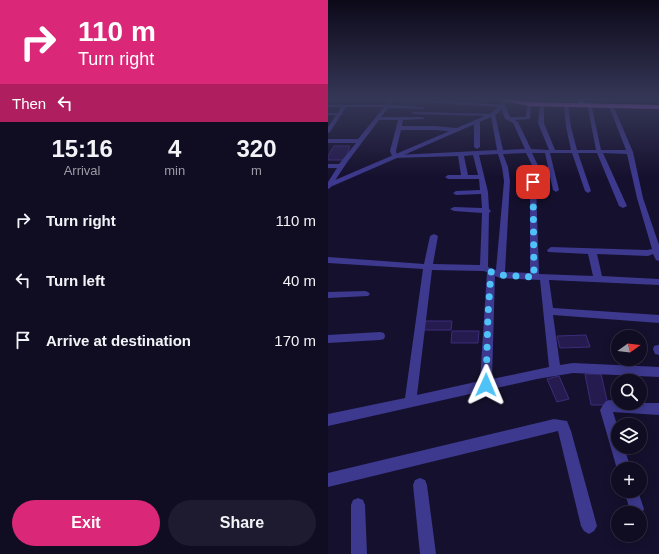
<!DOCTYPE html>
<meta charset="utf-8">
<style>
body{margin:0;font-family:Arial,sans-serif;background:#1e1a2f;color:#f1f3f6;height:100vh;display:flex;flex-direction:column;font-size:15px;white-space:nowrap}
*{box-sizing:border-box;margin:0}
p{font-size:13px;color:#9c9ba5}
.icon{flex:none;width:22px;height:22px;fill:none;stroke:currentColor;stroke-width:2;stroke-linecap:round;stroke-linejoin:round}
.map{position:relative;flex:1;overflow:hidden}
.sheet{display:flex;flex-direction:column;background:#100c22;width:328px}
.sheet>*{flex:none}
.banner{background:#db2777;color:#fff;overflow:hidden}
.needle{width:26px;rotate:75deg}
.buttons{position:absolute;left:283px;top:330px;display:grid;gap:8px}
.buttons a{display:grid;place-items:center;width:36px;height:36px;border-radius:50%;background:#100c22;box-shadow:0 2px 10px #0003,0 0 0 1px #302c40;font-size:20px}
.pin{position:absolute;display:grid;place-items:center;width:34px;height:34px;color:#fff;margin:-17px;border-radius:8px;box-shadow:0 2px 6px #0006}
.me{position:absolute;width:44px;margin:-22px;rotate:1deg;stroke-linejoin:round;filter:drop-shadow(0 0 3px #0008)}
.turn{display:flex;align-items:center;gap:14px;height:84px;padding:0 12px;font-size:18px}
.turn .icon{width:52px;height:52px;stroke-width:2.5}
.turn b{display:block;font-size:28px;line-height:34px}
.then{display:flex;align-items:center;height:38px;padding:0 12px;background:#0003;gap:8px;font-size:15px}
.eta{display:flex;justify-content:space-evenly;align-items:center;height:68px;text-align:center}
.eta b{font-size:24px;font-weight:700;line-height:28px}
.action{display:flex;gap:8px;margin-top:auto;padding:8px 12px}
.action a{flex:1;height:46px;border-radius:24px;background:#db2777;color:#fff;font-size:16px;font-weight:700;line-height:46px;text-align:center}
.action a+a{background:#1e1a2f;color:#f1f3f6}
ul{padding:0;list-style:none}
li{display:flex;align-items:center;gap:12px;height:60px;padding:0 12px}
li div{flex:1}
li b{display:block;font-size:15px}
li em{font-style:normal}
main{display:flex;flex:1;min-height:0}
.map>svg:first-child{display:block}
</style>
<main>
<section class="sheet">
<div class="banner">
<div class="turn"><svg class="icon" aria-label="right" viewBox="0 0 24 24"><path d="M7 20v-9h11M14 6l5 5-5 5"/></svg><div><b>110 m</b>Turn right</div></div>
<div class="then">Then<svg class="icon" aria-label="left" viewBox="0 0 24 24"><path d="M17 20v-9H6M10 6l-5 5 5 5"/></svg></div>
</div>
<div class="eta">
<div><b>15:16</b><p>Arrival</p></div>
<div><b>4</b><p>min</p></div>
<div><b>320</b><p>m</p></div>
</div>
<ul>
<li><svg class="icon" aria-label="right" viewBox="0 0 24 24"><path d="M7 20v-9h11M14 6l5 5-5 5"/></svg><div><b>Turn right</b></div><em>110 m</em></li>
<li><svg class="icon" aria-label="left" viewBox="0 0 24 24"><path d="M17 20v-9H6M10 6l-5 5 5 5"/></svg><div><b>Turn left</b></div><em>40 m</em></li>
<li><svg class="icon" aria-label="arrive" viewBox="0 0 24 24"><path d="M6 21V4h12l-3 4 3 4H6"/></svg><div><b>Arrive at destination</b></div><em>170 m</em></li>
</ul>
<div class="action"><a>Exit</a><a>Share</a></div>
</section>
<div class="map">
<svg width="331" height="554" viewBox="0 0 331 554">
<rect width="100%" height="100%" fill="#15102d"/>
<!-- building -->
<g fill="#261b4f" stroke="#3c2c7b">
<path d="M6 146H22L17 160H0V156Z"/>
<path d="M97 321H124L123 330H95Z"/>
<path d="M124 331H151L150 343H123Z"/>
<path d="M258 335 262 347 232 348 229 336Z"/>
<path d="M257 374H273L280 405H263Z"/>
<path d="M231 376 241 399 229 402 219 379Z"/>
</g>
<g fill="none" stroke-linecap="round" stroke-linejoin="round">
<!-- minor -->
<g fill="#3d398e" fill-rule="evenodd">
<path d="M44 99 122 101 175 105 177 106 182 117H198L199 104 203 103 202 119 187 120 190 122 203 149 221 150 210 123 212 104 214 103 216 104V123L227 150H243L238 127 236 105 238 104 240 105 243 127 249 150H268L259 103 261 102 263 103 273 150H298L281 106 285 105 305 152 315 198 331 245V261L328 260 325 254 320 256 269 254 274 276 331 279V285L221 280 225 308 331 315V323L225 315 232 365 245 363 331 367V377L245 373 209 379 0 426V414L77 398 95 269 0 263V257L96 264 102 236 106 234 110 236 105 264 152 265 154 213 126 211 122 209 126 207 154 208 153 194 128 195 125 193 128 191 152 190 151 179H120L117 177 120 175H133L130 156 65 158 62 151 70 120H51L20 161 2 188 0 189V182L9 168H0V164H11L28 143H0V139H30L56 107H18L14 113 15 115H13L2 132 0 133V127L8 115H0V113H10L13 107H0V105H58L62 102 64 103 63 105 95 107 97 108V109L61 108 53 117H94L96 118V119L75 120 74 126H107L129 128 132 130 129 132 107 130H73L68 151 69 155 169 150 163 116 84 114V113L86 112 167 114 175 150 197 149 185 123 177 119 173 107ZM198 153 210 177 202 184V273L177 272 182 181 180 167 175 154ZM204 153H217L225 190 228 192 231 190 222 153H244L257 191 260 193 263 191 250 153H269L291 206 295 208 299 206 275 153 299 154 309 198 324 249 319 250 223 247 219 250 220 252 260 254 265 276 211 274 208 185 216 178ZM170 154 174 167 176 181 168 270 160 267 161 213 163 211 161 209 160 192 151 155ZM145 155 150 175H140L136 156ZM104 270 155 271 159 272 152 381 89 395ZM167 276 172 278 212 280 221 367 164 379Z"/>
<path d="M149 119 152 121V147L149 149 146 147V121Z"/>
<path d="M37 291 40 292 42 294 40 296 0 298V292Z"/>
<path d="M52 332 56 333 57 336 56 339 52 340 0 343V335Z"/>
<path d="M330 345H331V355L327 354 325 349 326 346Z"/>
<path d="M281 400 290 401V403H331V415L285 412 290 428V447H296L303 469H290V471L289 469 272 410 277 402Z"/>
<path d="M226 419 239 421 243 431 269 526 266 531 261 534 256 531 253 526 230 431 0 487V473Z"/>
<path d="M92 478 97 480 99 485 108 554H92L85 485 87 480Z"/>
<path d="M296 491H310L316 509 314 514 312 515V513H303Z"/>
<path d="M30 498 35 500 37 505 39 554H23V505L25 500Z"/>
</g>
<!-- tertiary -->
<path fill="#3d398e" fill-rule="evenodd" d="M177 99 181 100 170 113 163 117 0 188V183L159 115 166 111Z"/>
<!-- secondary -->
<path fill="#7773ff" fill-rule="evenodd" d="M250 99H255V104H251Z"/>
<!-- primary -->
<path fill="#c563ff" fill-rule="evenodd" d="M167 99H180L201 102 331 105V109L201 106Z"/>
</g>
<!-- sky -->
<linearGradient id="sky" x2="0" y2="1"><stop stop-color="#0c0919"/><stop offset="0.56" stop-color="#353757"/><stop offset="1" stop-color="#353757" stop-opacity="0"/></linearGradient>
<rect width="331" height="177" fill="url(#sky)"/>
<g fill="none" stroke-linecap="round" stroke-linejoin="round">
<!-- route -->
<path stroke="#4fc3f7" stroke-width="7" stroke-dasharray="0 12.6" d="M158 385 160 314 163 272 172 275 206 277 205 182"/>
</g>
</svg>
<div class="buttons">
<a><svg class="needle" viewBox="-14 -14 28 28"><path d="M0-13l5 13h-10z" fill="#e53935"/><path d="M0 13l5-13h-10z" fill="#9c9ba5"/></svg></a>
<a><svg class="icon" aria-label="search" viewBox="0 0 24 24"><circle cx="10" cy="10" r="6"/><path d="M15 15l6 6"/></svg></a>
<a><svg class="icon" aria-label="layers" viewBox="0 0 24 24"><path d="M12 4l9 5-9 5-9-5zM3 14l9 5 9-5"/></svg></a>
<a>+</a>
<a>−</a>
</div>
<div class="pin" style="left:205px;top:182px;background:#d93025"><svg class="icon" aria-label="arrive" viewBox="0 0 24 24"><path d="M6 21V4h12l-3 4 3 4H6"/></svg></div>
<svg class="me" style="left:158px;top:385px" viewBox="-20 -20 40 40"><path d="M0-17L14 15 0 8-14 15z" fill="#4fc3f7" stroke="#fff" stroke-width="4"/></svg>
</div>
</main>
